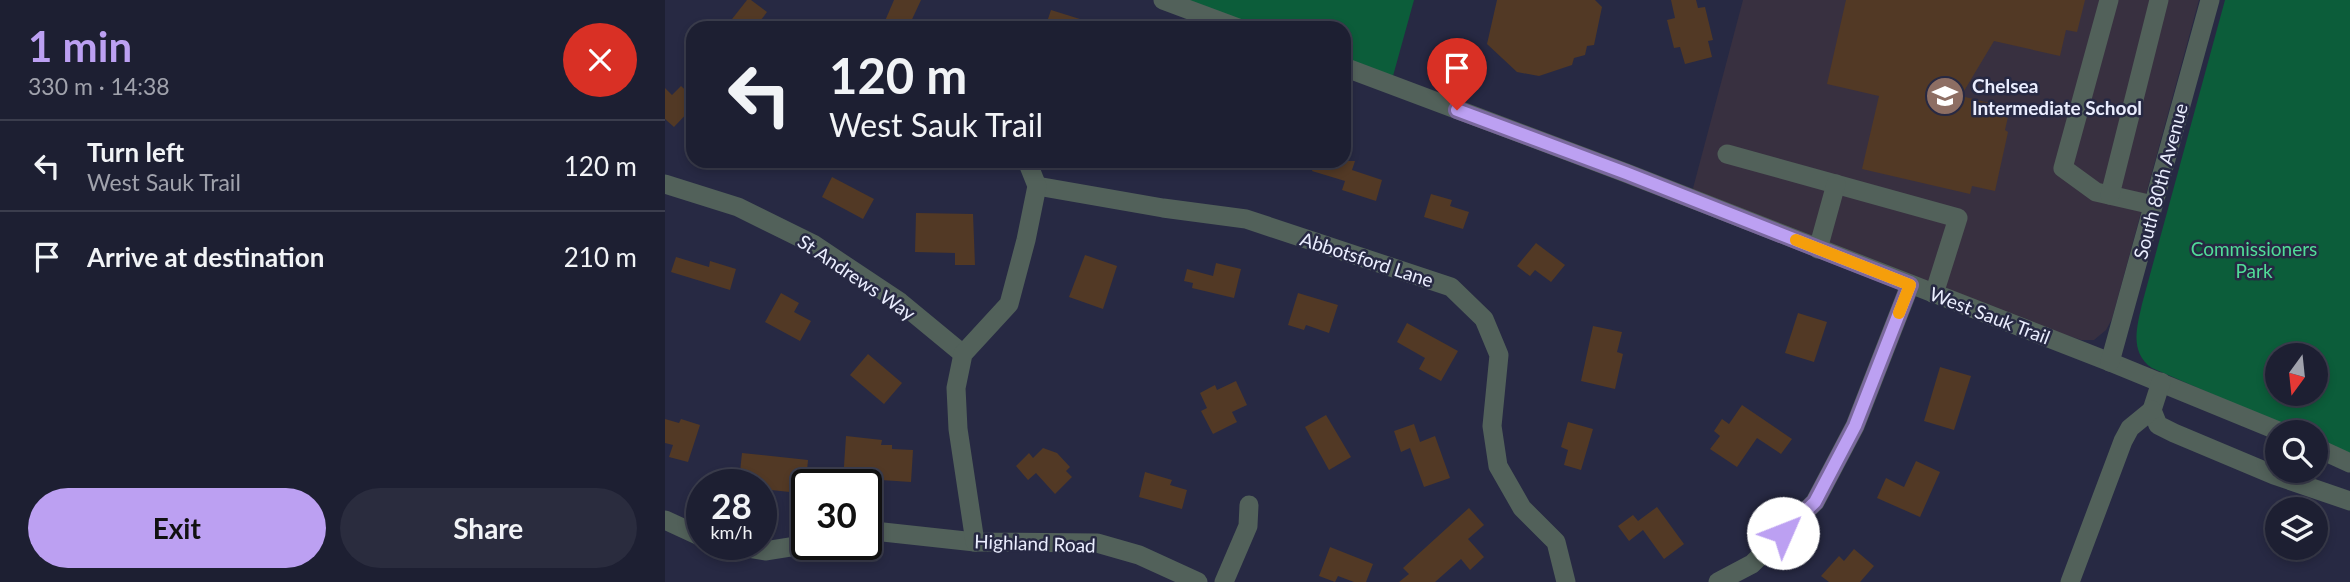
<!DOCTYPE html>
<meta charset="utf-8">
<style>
body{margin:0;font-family:Lato,sans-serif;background:#2a2c3e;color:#f1f3f6;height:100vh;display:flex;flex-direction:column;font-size:26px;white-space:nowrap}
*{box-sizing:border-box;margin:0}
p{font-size:23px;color:#a0a2ac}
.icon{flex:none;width:38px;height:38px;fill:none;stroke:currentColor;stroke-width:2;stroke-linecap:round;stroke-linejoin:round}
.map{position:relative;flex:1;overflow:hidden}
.sheet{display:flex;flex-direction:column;background:#1d1f32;width:665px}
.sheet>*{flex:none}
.top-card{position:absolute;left:21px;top:21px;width:665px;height:147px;border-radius:21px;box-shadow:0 4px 10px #0003,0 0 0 2px #3b3d4d;background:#1d1f32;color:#f1f3f6;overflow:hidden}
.needle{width:46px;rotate:195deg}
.fabs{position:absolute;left:1600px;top:343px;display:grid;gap:14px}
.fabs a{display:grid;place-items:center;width:63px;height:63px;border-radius:50%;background:#1d1f32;box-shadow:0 4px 10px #0003,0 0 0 2px #3b3d4d;font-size:35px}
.speed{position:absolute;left:21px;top:469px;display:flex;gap:14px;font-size:35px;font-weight:700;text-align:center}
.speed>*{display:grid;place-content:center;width:91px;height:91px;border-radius:50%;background:#1d1f32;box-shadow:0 4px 10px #0003,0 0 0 2px #3b3d4d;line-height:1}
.speed small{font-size:18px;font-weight:400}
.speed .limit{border:4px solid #111;border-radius:10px;background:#fff;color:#111}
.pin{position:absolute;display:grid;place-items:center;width:60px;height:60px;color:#fff;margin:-72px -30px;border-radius:50% 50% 50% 0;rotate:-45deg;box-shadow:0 0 7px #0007}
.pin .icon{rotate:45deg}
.me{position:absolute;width:77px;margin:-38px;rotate:46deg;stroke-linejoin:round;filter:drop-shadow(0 0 5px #0008)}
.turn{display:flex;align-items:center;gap:24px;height:147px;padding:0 28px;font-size:32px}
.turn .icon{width:91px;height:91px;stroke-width:2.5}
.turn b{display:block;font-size:49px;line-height:60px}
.round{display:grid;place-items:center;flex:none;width:74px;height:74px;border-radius:37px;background:#2a2c3e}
.overview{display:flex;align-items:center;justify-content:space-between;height:119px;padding:0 28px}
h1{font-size:42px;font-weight:700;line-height:52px;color:#bca0f2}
.button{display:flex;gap:14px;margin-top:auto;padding:14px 28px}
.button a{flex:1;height:80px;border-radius:42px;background:#bca0f2;color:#111;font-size:28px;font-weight:700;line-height:80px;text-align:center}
.button a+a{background:#2a2c3e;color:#f1f3f6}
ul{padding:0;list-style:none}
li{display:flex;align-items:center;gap:21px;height:91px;padding:0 28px;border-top:2px solid #3b3d4d}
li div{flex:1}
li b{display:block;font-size:26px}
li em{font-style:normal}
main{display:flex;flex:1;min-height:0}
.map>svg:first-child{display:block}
</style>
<main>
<section class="sheet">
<div class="overview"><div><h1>1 min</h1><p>330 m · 14:38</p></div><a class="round" style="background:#d93025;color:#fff"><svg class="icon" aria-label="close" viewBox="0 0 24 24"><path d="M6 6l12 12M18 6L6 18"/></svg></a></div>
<ul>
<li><svg class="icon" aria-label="left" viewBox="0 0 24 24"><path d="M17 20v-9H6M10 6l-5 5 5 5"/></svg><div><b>Turn left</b><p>West Sauk Trail</p></div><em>120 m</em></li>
<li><svg class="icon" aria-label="arrive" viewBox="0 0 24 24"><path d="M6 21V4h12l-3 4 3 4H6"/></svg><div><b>Arrive at destination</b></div><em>210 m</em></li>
</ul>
<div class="button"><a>Exit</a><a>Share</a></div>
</section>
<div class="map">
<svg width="1685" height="582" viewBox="0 0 1685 582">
<rect width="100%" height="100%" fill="#272943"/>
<!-- education -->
<path fill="#383040" d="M1078 0H1534L1447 319 1441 330 1429 340H1416L1395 333 1027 192Z"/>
<!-- green -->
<g fill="#0c5d3a" fill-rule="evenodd">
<path d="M523 0H749L728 76 679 58V28H598Z"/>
<path d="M1560 0H1685V455L1650 439V432H1634L1487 368C1464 352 1472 327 1477 304ZM1612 355H1650V394H1612Z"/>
</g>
<!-- building -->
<g fill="#523925">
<path d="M82 0H86L102 12 90 28H60Z"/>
<path d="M229 0H256L243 28H217Z"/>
<path d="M832 0H930L937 7 929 45 922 46 920 55 909 58 907 65 874 76 852 72 822 44Z"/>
<path d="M1006 0H1031L1033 8 1040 7 1048 40 1043 41 1047 57 1020 64 1015 47 1009 48 1002 20 1010 18Z"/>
<path d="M1181 0H1420L1412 32 1401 30 1395 56 1329 41 1296 96 1345 108 1340 130 1343 132 1330 191 1307 186 1305 194 1197 169 1214 96 1162 84Z"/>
<path d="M386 10 434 25V28H380Z"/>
<path d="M16 86 28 97V107L9 127 0 119V88L7 95Z"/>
<path d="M650 161H690L687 170 717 180 711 201 677 190 680 181 647 171Z"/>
<path d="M167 177 209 199 198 219 157 197Z"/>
<path d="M766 194 787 200 785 206 804 212 798 229 759 217Z"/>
<path d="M251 213 308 214 310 265H290V253L250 252Z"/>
<path d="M871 243 900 265 886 282 870 270 865 276 852 266Z"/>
<path d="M420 255 452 266 438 309 404 297Z"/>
<path d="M11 257 44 267 45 261 71 269 65 290 6 272Z"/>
<path d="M551 263 576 269 569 298 527 288 528 283 519 281 522 269 548 276Z"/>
<path d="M116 293 134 303 129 312 146 321 135 341 100 322Z"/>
<path d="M633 293 673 305 664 333 641 325 639 330 623 325Z"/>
<path d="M1133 313 1162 322 1149 362 1120 353Z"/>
<path d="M742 323 793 351 776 381 754 369 760 358 732 342Z"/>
<path d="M928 326 957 332 952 352 958 354 950 389 916 381Z"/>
<path d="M203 354 237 383 219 404 185 375Z"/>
<path d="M1275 367 1306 376 1289 430 1259 421Z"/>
<path d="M571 381 582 405 567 412 572 422 548 434 536 411 542 408 535 393 550 385 552 390Z"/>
<path d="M1077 405 1127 439 1116 454 1092 438 1072 467 1045 449 1055 436 1049 431 1057 419 1064 424Z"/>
<path d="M661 415 686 457 664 470 640 427Z"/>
<path d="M0 419 14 423 16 419 35 425 23 462 4 457 8 445 0 443Z"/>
<path d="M903 422 928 429 916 470 899 465 903 450 896 447Z"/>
<path d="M749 424 755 442 770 436 785 478 759 487 745 448 736 452 729 431Z"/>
<path d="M181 436 217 440 216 445H227V449L248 450 246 482 201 479V483L178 481Z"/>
<path d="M378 448 392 453 405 467 401 471 407 477 390 494 371 473 363 480 351 466 364 453 368 458Z"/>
<path d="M77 453 143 460 142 471H136L134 493 96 489V485H79L80 473 75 472Z"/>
<path d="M1251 461 1275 472 1255 517 1212 498 1221 478 1239 487Z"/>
<path d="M480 472 507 480 505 485 522 490 517 509 474 497Z"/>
<path d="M992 507 1019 544 999 559 978 530 964 541 953 526 968 515 973 521Z"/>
<path d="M804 508 819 525 803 539 819 557 805 570 796 559 770 582H734L744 574 738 568Z"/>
<path d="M665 547 708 564 701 582H689L673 576 670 582 654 576Z"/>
<path d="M1189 549 1209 566 1195 582H1164L1156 576 1174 556 1179 561Z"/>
</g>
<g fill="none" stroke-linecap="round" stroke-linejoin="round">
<!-- minor -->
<g stroke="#52615a" stroke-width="19">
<path d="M498 0 573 28"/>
<path d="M1444 0 1398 168 1431 192 1488 205"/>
<path d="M679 67 961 173 1445 362 1616 432"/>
<path d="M1062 154 1293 218 1269 294"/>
<path d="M0 184 73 207 148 244 235 302 298 354"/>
<path d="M372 186 498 208 581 219 786 287 819 319 834 355 827 426 833 466 857 508 891 542 901 582"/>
<path d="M1445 195 1494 0"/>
<path d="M1153 249 1171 184"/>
<path d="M1445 362 1545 0"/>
<path d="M1496 382 1487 410 1493 425 1509 433 1609 475 1685 501"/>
<path d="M1650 447 1685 463"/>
<path d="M0 520 37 537"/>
<path d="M201 535 218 532 310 542 432 543 474 555 533 582"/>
<path d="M310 542 293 429 291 388 298 354 344 304 361 240 372 186 362 161"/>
<path d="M58 544 100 551 144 544"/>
<path d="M559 582 583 526 584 505"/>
<path d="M1053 582 1087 564 1150 502 1190 426 1245 285"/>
<path d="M1405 582 1458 441 1465 428 1487 410"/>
</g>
</g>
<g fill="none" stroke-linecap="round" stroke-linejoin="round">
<defs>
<path id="route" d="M792 110 961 173 1245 285 1190 426 1150 502 1118 533"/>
</defs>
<!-- route casing -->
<use href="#route" stroke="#7a689d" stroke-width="18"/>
<!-- route -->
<use href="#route" stroke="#bca0f2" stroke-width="12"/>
<!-- slow -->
<path stroke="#f59e0b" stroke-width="12" d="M1131 240 1245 285 1234 313"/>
</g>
<!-- icons -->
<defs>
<symbol id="school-disc" viewBox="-11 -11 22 22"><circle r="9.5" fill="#8d6e63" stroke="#272943"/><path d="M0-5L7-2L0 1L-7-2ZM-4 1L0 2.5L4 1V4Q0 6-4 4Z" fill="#fff"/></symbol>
</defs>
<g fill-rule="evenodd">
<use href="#school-disc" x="1258" y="74" width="44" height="44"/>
</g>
<g text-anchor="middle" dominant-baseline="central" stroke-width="5" stroke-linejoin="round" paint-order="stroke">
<!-- poi labels -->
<g font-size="19" font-weight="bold" fill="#eaedfe" stroke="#272943" text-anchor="start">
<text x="1307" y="85">Chelsea<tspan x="1307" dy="22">Intermediate School</tspan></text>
</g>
<!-- street labels -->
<g font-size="19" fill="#eaedfe" stroke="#272943">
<text transform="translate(1495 181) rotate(-75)">South 80th Avenue</text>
<text transform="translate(702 259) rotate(18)">Abbotsford Lane</text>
<text transform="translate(192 277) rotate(34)">St Andrews Way</text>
<text transform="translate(1325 315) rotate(21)">West Sauk Trail</text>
<text transform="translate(370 543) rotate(2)">Highland Road</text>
</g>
<!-- park labels -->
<g font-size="19" fill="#50dc98" stroke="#272943">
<text x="1589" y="248">Commissioners<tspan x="1589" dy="22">Park</tspan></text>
</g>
</g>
</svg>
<div class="fabs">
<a><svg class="needle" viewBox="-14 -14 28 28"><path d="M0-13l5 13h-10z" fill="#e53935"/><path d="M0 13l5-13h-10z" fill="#a0a2ac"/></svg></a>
<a><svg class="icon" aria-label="search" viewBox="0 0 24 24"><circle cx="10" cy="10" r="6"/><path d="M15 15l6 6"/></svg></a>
<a><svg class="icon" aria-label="layers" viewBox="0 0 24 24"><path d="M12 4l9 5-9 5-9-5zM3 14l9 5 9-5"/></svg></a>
</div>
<div class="speed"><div>28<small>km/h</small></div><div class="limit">30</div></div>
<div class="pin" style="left:792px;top:110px;background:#d93025"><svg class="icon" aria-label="arrive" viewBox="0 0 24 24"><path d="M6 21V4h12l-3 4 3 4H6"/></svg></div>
<svg class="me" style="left:1118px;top:533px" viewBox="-20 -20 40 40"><circle r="19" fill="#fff"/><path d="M0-13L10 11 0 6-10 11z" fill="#bca0f2"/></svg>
<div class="top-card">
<div class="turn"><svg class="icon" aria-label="left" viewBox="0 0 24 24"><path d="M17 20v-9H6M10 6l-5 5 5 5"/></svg><div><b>120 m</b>West Sauk Trail</div></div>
</div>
</div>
</main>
